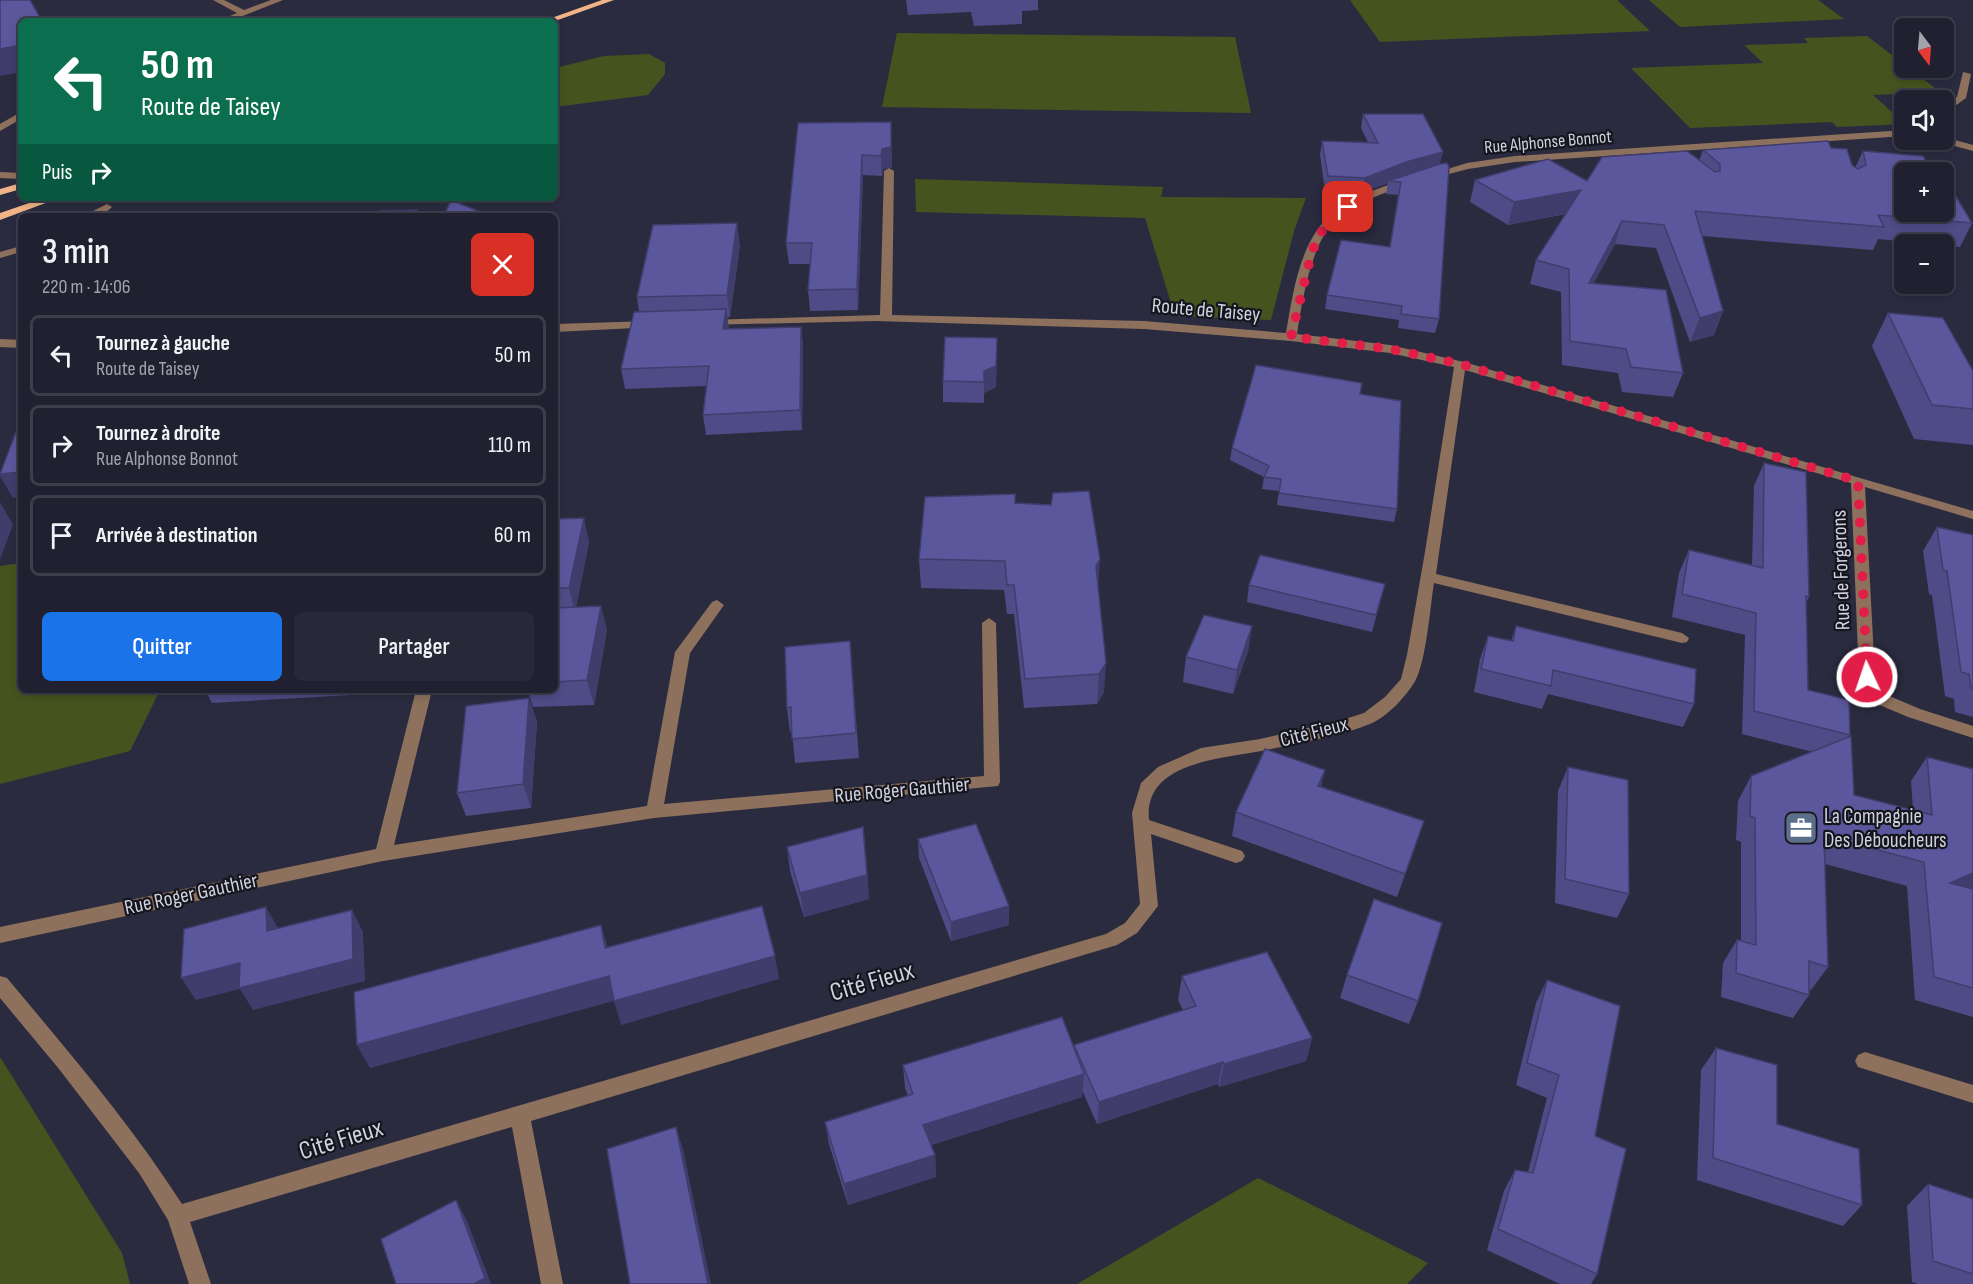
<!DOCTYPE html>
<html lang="fr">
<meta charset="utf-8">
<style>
body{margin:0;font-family:"Sofia Sans Condensed",sans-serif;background:#282838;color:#f1f3f6;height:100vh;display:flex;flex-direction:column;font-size:22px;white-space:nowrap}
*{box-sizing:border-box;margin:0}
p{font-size:20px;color:#a2a3ab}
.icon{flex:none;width:33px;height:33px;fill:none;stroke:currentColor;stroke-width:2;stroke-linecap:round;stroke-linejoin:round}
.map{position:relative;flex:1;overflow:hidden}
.drawer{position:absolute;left:18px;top:213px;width:540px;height:480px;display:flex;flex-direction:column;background:#202030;border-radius:9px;box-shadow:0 3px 9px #0003,0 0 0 2px #3d3e4c}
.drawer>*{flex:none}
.hud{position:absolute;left:18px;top:18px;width:540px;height:183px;border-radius:9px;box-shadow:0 3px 9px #0003,0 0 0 2px #3d3e4c;background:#0b6e4f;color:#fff;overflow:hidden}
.needle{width:39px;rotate:164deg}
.buttons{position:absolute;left:1894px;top:18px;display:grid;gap:12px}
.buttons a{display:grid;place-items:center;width:60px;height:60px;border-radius:9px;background:#202030;box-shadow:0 3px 9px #0003,0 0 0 2px #3d3e4c;font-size:30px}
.pin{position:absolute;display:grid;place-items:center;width:51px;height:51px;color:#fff;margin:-26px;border-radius:12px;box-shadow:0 3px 9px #0006}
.me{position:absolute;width:66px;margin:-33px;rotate:357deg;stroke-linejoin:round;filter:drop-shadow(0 0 4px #0008)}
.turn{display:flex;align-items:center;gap:21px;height:126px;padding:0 24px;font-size:27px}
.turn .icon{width:78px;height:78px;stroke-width:2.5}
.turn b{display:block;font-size:42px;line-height:51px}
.then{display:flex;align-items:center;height:57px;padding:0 24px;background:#0003;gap:12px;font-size:22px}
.round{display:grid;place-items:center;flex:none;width:63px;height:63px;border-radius:9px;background:#282838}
.headline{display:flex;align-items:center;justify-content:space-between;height:102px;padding:0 24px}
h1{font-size:36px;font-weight:600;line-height:45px}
.button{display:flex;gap:12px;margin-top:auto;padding:12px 24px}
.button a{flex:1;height:69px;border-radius:9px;background:#1a73e8;color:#fff;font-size:24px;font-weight:600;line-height:69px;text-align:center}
.button a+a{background:#282838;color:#f1f3f6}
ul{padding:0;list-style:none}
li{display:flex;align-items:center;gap:18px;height:81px;margin:0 12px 9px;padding:0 12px;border:3px solid #3d3e4c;border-radius:9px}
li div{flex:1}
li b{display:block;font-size:22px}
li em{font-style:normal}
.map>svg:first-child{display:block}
</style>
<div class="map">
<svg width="1973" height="1284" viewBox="0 0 1973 1284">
<rect width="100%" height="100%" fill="#2b2b40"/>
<!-- green -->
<g fill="#45541f">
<path d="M1350 0H1617L1650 31 1380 42Z"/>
<path d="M1649 0H1818L1844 19 1680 27Z"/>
<path d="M897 33 1235 37 1251 113 882 107Z"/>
<path d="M1867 36 1940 92 1873 95 1905 124 1837 127 1832 122 1690 128 1631 68 1763 63 1744 45 1808 43 1804 38Z"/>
<path d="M649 54 665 63V74L648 95 555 107V68L604 56Z"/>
<path d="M915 179 1163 187 1161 197 1306 198 1294 231 1271 320 1175 316 1145 218 916 212Z"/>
<path d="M21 563V690H160L130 751 0 784V566Z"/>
<path d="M0 1057 122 1253 130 1284H0Z"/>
<path d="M1258 1178 1428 1263 1407 1284H1077Z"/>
</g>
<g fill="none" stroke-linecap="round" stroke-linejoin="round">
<!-- minor -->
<g fill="#8e715c" fill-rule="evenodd">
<path d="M213 0H224L244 10 271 0H283L230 21H218L237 13Z"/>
<path d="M1963 72 1971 74 1966 98 1944 114V106L1957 97Z"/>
<path d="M21 112V119L0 131V124Z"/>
<path d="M1905 130V136L1515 162 1468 169 1430 179 1425 176 1467 163 1515 156Z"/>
<path d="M1944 137 1973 145V151L1940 142 1938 140H1944Z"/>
<path d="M889 168 894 171 892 315 1144 321 1286 333C1293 292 1300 237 1336 210 1355 196 1380 188 1403 180H1411V184C1384 193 1352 203 1332 224 1310 249 1302 302 1297 334L1390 345 1464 362 1973 511V519L1865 487 1875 677 1887 695 1920 709 1973 726V738L1908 717 1875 703 1859 677 1851 483 1465 370 1436 574 1682 633 1689 638 1687 642 1682 643 1434 583C1430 607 1426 669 1412 686 1403 699 1390 713 1376 721 1352 734 1290 745 1261 751 1221 759 1143 762 1149 820L1242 851 1245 856 1242 861 1236 863 1151 834 1158 906 1137 933 1117 945 531 1121 563 1284H541L512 1127 190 1222 211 1284H189L168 1220 139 1173 59 1069 0 998V976L7 978C68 1051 130 1123 182 1204L1106 934 1125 923 1140 904 1132 813 1141 783 1158 767 1201 748 1260 739 1342 720 1364 713 1385 697 1401 679 1407 655 1425 552 1454 367 1390 353 1291 341 1144 329 875 321 704 325 702 323 708 320 880 315 884 171Z"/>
<path d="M0 172 21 173V179L0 178Z"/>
<path d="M107 204 112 207C104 215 94 216 83 216Z"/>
<path d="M21 246V252L0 258V252Z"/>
<path d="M651 321 655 323V327L555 332V324Z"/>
<path d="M0 339 21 340V348L0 347Z"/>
<path d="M717 600 724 605 690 653 664 804 984 776 982 623 989 618 996 623 1000 782 998 786 654 818 383 861 0 943V927L376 849 416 690H432L394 845 647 806 675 652 712 602Z"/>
<path d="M1865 1052 1973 1085V1103L1858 1067 1855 1061 1858 1055Z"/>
</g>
<!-- major -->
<g fill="#f0b487" fill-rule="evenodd">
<path d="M602 0H614L555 21H543Z"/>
<path d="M21 183V189L0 195V189Z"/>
<path d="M44 198H59L0 220V213Z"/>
</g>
</g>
<!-- wall -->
<g fill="#4e4b86">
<path d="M906 0H1038V10L1022 11V24L974 26 971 12 908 15Z"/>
<path d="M1363 114 1440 164 1439 319 1435 333 1398 328 1399 320 1325 309 1327 295 1390 246 1398 195 1386 194 1388 183 1362 193 1325 191 1320 155 1322 141 1368 142 1361 128Z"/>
<path d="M798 123 891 142 892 167 883 169 882 176 863 175 858 310 810 311 808 290 810 264H789L786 243Z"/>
<path d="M1831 148 1855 168 1863 151 1905 172 1972 223 1960 247 1878 239 1873 250 1702 236 1723 311 1714 335 1690 342 1656 248 1615 244 1593 284 1683 373 1673 397 1622 392 1618 373 1562 365 1561 292 1530 284 1536 260 1566 214 1508 225 1470 202 1475 180 1587 181 1699 161 1703 150Z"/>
<path d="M740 245 730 317H727L729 329 801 327 803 347 802 430 706 435 703 415 706 386 625 389 621 369 639 312 637 297Z"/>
<path d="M1888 313 1973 371V445L1914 439 1872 346Z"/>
<path d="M997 338 996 387 984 393V403L943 402V381Z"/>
<path d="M1360 394 1397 509 1394 522 1277 505 1279 491 1262 489 1264 477 1230 460 1232 448Z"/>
<path d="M1764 463 1809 597 1806 603 1808 690 1850 735 1849 737 1854 795 1913 810 1911 781 1927 757 1973 889V1017L1915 1000 1907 886 1825 864 1828 967 1811 990 1809 989V995L1793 1018 1721 997 1723 963 1737 940 1741 941V842L1736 840 1738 801 1751 776 1813 752 1742 734 1745 635 1672 617 1679 573 1689 550 1752 565 1754 486Z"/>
<path d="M1015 503 1051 505 1098 588 1104 692 1097 704 1024 708 1014 614H1007L1004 590 921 588 919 559Z"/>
<path d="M555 519 589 542 576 607 607 630 594 705 533 707 528 690H555Z"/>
<path d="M1937 527 1973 535V717L1955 712 1954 699 1945 696 1932 595 1929 594 1923 551Z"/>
<path d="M1385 584 1372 632 1247 602 1249 585Z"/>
<path d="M1252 626 1248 651 1233 694 1183 682 1186 657Z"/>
<path d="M1516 626 1694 704 1683 727 1548 694 1542 709 1474 692 1480 659 1488 636 1511 641Z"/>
<path d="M850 641 859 758 795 763 792 732H790L787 708Z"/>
<path d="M205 690H405V692L212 703Z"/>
<path d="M529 698 537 722 531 808 466 816 457 793Z"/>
<path d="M1568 767 1629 894 1617 918 1555 903 1558 791Z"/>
<path d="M1325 770 1321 786 1416 845 1397 897 1232 836 1236 812Z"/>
<path d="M918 839 1009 925 951 941 919 858Z"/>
<path d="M787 847 869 899 804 917 790 871Z"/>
<path d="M1347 975 1418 1001 1409 1024 1340 998Z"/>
<path d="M1182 976 1312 1038 1306 1061 1219 1087 1218 1084 1097 1124 1082 1090V1097L931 1145 935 1155 936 1177 848 1205 829 1144 825 1122 908 1096 905 1088 903 1065 1074 1048V1045L1183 1010 1178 1000Z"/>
<path d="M1547 980 1595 1136 1597 1274 1591 1284H1560L1487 1250 1504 1191 1515 1170 1528 1172 1547 1098 1516 1085 1536 1003Z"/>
<path d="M1716 1048 1777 1124 1862 1205 1843 1226 1697 1180 1701 1070Z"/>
<path d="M1928 1184 1973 1199V1284H1918L1912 1282 1907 1206Z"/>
</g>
<!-- shaded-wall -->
<g fill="#403d6d">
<path d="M21 45V72L0 76V49Z"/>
<path d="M891 122 892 167 883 169 882 176 881 156Z"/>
<path d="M1443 152 1439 167 1388 181V183L1362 193 1365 178 1406 162Z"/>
<path d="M862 155 863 175 858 310 857 289Z"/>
<path d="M1581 190 1574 212 1508 225 1514 202Z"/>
<path d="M417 210 418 216H414Z"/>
<path d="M1622 221 1615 244 1581 307 1589 283Z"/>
<path d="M737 223 740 245 730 317 727 295Z"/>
<path d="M726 309 729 328 726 349 723 329Z"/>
<path d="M1723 311 1714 335 1690 342 1700 318Z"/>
<path d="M801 327 803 347 802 430 800 410Z"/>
<path d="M997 338 996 387 984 393V403V371Z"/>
<path d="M21 472V497L13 498 0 476V474Z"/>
<path d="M0 502 13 525 0 559Z"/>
<path d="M584 518 589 542 575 612 569 588Z"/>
<path d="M1100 559 1098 588 1096 566Z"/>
<path d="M601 606 607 630 594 705 587 680Z"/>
<path d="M1252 626 1248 651 1233 694 1237 670Z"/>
<path d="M1106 663 1104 692 1097 704 1099 674Z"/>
<path d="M529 698 537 722 531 808 523 784Z"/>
<path d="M1325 770 1319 794 1318 786Z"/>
<path d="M1424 821 1416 845 1397 897 1405 874Z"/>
<path d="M866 851 869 899 804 917 800 893Z"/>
<path d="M1973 873V889L1950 883Z"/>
<path d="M1009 906V925L951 941V922Z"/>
<path d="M266 907 279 930 267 931Z"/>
<path d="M352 910 363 932 365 981 253 1010 240 989 196 1000 181 978 240 963Z"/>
<path d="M601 925 608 949 605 948Z"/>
<path d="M775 956 779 979 621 1025 614 1001Z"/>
<path d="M609 976 617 1000 370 1068 357 1045Z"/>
<path d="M1312 1038 1306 1061 1219 1087 1224 1064Z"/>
<path d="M1223 1062 1218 1084 1097 1124 1099 1102Z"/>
<path d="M1084 1074 1082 1097 925 1147 923 1125Z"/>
<path d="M676 1127 683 1149 711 1284H708Z"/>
<path d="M935 1155 936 1177 848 1205 844 1184Z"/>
<path d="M456 1200 467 1221 491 1284H474Z"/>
</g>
<!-- building -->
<g fill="#5b579c" stroke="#403d6d" stroke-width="1.5">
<path d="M0 0H30L42 21H21V45L0 49Z"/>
<path d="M1363 114H1423L1443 152 1406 162 1365 178 1328 176 1322 141 1378 143Z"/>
<path d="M891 122V147L882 149 881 156 862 155 857 289 808 290 812 243H786L798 123Z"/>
<path d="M1828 141 1831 148 1847 149 1852 165 1858 169 1866 165 1863 151 1923 156 1933 172H1905V212H1944V178H1945L1972 223 1878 215 1884 227 1695 211 1723 311 1700 318 1664 225 1622 221 1589 283 1666 290 1683 373 1631 367 1626 349 1570 341 1569 269 1536 260 1581 190 1514 202 1475 180 1548 159 1587 181 1602 157 1687 151 1715 172 1720 171V164L1703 150Z"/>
<path d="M1447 163 1449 167 1439 319 1401 314 1402 306 1327 295 1341 240 1390 247 1401 182 1388 181 1440 164Z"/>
<path d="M451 200 478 211 476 216H444Z"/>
<path d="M417 210 414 216H377L380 211Z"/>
<path d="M737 223 727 295 637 297 653 225Z"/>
<path d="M726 309 723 329 801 327 800 410 703 415 709 366 621 369 634 312Z"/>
<path d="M1888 313 1943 318 1973 371V409L1932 405Z"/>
<path d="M945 337 997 338 996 366 984 371V382L943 381Z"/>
<path d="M1256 365 1362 383 1360 394 1401 401 1397 509 1279 493 1281 479 1264 477 1269 466 1232 448Z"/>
<path d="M16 432H21V472L0 474Z"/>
<path d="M1764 463 1806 472 1809 597 1806 596 1808 690 1849 700 1850 735 1754 711 1756 613 1682 594 1689 550 1763 568Z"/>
<path d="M1089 491 1100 559 1096 566 1106 663 1099 674 1025 679 1014 585H1007L1005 561 919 559 925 497 1015 494V503L1051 505 1053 493Z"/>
<path d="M584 518 569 588H555V519Z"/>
<path d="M1937 527 1973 535V688H1971L1969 674 1961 672 1947 571 1943 570Z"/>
<path d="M1260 555 1385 584 1376 615 1249 585Z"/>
<path d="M601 606 587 680 555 682V608Z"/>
<path d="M1204 615 1252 626 1237 670 1186 657Z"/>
<path d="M1516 626 1696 669 1694 704 1553 670 1551 686 1481 669 1488 636 1513 641Z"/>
<path d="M850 641 856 733 792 739 791 707 787 708 785 647Z"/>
<path d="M529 698 523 784 457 793 466 706Z"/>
<path d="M1851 736 1854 795 1932 815 1927 757 1973 769V873L1950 883 1973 889V988L1934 977 1924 862 1824 836 1828 967 1809 961V995L1736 973 1737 940 1756 945 1755 818 1750 816 1751 776Z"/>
<path d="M1265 749 1325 770 1318 786 1424 821 1405 874 1236 812Z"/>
<path d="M1568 767 1628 780 1629 894 1565 879Z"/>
<path d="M976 824 1009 906 951 922 918 839Z"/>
<path d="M863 827 867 875 800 893 787 847Z"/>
<path d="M1374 899 1442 923 1418 1001 1347 975Z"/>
<path d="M762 906 775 956 614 1001 609 976 357 1045 354 992 601 925 605 948Z"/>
<path d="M266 907 267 931 352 910 353 959 239 988 240 963 181 978 184 929Z"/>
<path d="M1267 952 1312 1038 1224 1064 1223 1062 1099 1102 1074 1045 1196 1006 1182 976Z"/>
<path d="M1547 980 1620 1006 1595 1136 1626 1149 1597 1274 1498 1229 1515 1170 1533 1173 1559 1075 1527 1063Z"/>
<path d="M1062 1017 1084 1074 923 1125 935 1155 844 1184 825 1122 913 1094 903 1065Z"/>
<path d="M1716 1048 1777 1065V1124L1859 1149 1862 1205 1713 1158Z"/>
<path d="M676 1127 708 1284H630L607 1149Z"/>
<path d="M1928 1184 1973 1199V1274L1933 1261Z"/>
<path d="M456 1200 485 1278 474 1284H396L381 1239Z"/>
</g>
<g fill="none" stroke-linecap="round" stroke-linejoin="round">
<!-- route -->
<path stroke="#e11d48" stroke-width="10" stroke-dasharray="0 18" d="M1348 207 1323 229 1312 251 1291 337 1390 349 1460 364 1858 481 1867 677"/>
</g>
<!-- icons -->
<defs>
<symbol id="office-square" viewBox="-11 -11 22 22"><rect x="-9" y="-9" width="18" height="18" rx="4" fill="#5c6f8a" stroke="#15151e"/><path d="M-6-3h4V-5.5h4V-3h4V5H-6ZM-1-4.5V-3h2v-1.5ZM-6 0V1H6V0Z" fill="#fff"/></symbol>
</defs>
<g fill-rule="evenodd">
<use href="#office-square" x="1782" y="809" width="38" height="38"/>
</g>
<g text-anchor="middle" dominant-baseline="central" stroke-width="4.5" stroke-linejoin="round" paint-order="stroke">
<!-- far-street labels -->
<g font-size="18" fill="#d1d1df" stroke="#15151e">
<text transform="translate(1548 142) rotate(-5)">Rue Alphonse Bonnot</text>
</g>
<!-- street labels -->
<g font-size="21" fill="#d1d1df" stroke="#15151e">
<text transform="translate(1206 310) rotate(5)">Route de Taisey</text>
<text transform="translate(1841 570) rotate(-92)">Rue de Forgerons</text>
<text transform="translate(1314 732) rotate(-14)">Cité Fieux</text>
<text transform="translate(902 790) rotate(-5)">Rue Roger Gauthier</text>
<text transform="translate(191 894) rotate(-12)">Rue Roger Gauthier</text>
</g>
<!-- poi labels -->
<g font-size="21" fill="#d1d1df" stroke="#15151e" text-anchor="start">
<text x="1824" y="816">La Compagnie<tspan x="1824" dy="24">Des Déboucheurs</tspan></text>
</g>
<!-- near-street labels -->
<g font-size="26" fill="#d1d1df" stroke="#15151e">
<text transform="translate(872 982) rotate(-16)">Cité Fieux</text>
<text transform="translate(341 1140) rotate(-17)">Cité Fieux</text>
</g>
</g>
</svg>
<div class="buttons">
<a><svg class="needle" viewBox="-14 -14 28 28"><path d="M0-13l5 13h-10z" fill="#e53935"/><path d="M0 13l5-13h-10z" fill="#a2a3ab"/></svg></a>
<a><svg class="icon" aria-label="sound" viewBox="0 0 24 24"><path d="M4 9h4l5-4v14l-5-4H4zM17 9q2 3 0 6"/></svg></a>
<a>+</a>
<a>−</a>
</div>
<div class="pin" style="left:1348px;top:207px;background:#d93025"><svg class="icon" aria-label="arrive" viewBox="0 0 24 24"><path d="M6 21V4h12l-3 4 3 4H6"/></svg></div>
<svg class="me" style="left:1867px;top:677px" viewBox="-20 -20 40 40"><circle r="17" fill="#e11d48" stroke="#fff" stroke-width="3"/><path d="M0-11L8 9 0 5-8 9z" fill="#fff"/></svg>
<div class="hud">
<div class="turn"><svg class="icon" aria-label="left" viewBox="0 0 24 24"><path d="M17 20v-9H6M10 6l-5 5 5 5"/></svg><div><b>50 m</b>Route de Taisey</div></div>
<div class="then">Puis<svg class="icon" aria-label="right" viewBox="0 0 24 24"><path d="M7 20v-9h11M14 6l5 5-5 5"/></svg></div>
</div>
<section class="drawer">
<div class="headline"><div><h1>3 min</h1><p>220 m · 14:06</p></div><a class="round" style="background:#d93025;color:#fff"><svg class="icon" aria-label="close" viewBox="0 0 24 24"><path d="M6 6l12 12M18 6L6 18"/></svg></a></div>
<ul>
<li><svg class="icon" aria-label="left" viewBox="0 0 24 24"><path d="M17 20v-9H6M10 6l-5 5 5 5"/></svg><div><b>Tournez à gauche</b><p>Route de Taisey</p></div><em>50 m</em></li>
<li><svg class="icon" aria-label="right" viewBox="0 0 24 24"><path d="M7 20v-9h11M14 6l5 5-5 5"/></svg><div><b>Tournez à droite</b><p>Rue Alphonse Bonnot</p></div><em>110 m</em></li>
<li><svg class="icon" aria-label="arrive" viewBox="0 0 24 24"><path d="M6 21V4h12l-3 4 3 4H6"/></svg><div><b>Arrivée à destination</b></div><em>60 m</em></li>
</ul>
<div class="button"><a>Quitter</a><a>Partager</a></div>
</section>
</div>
